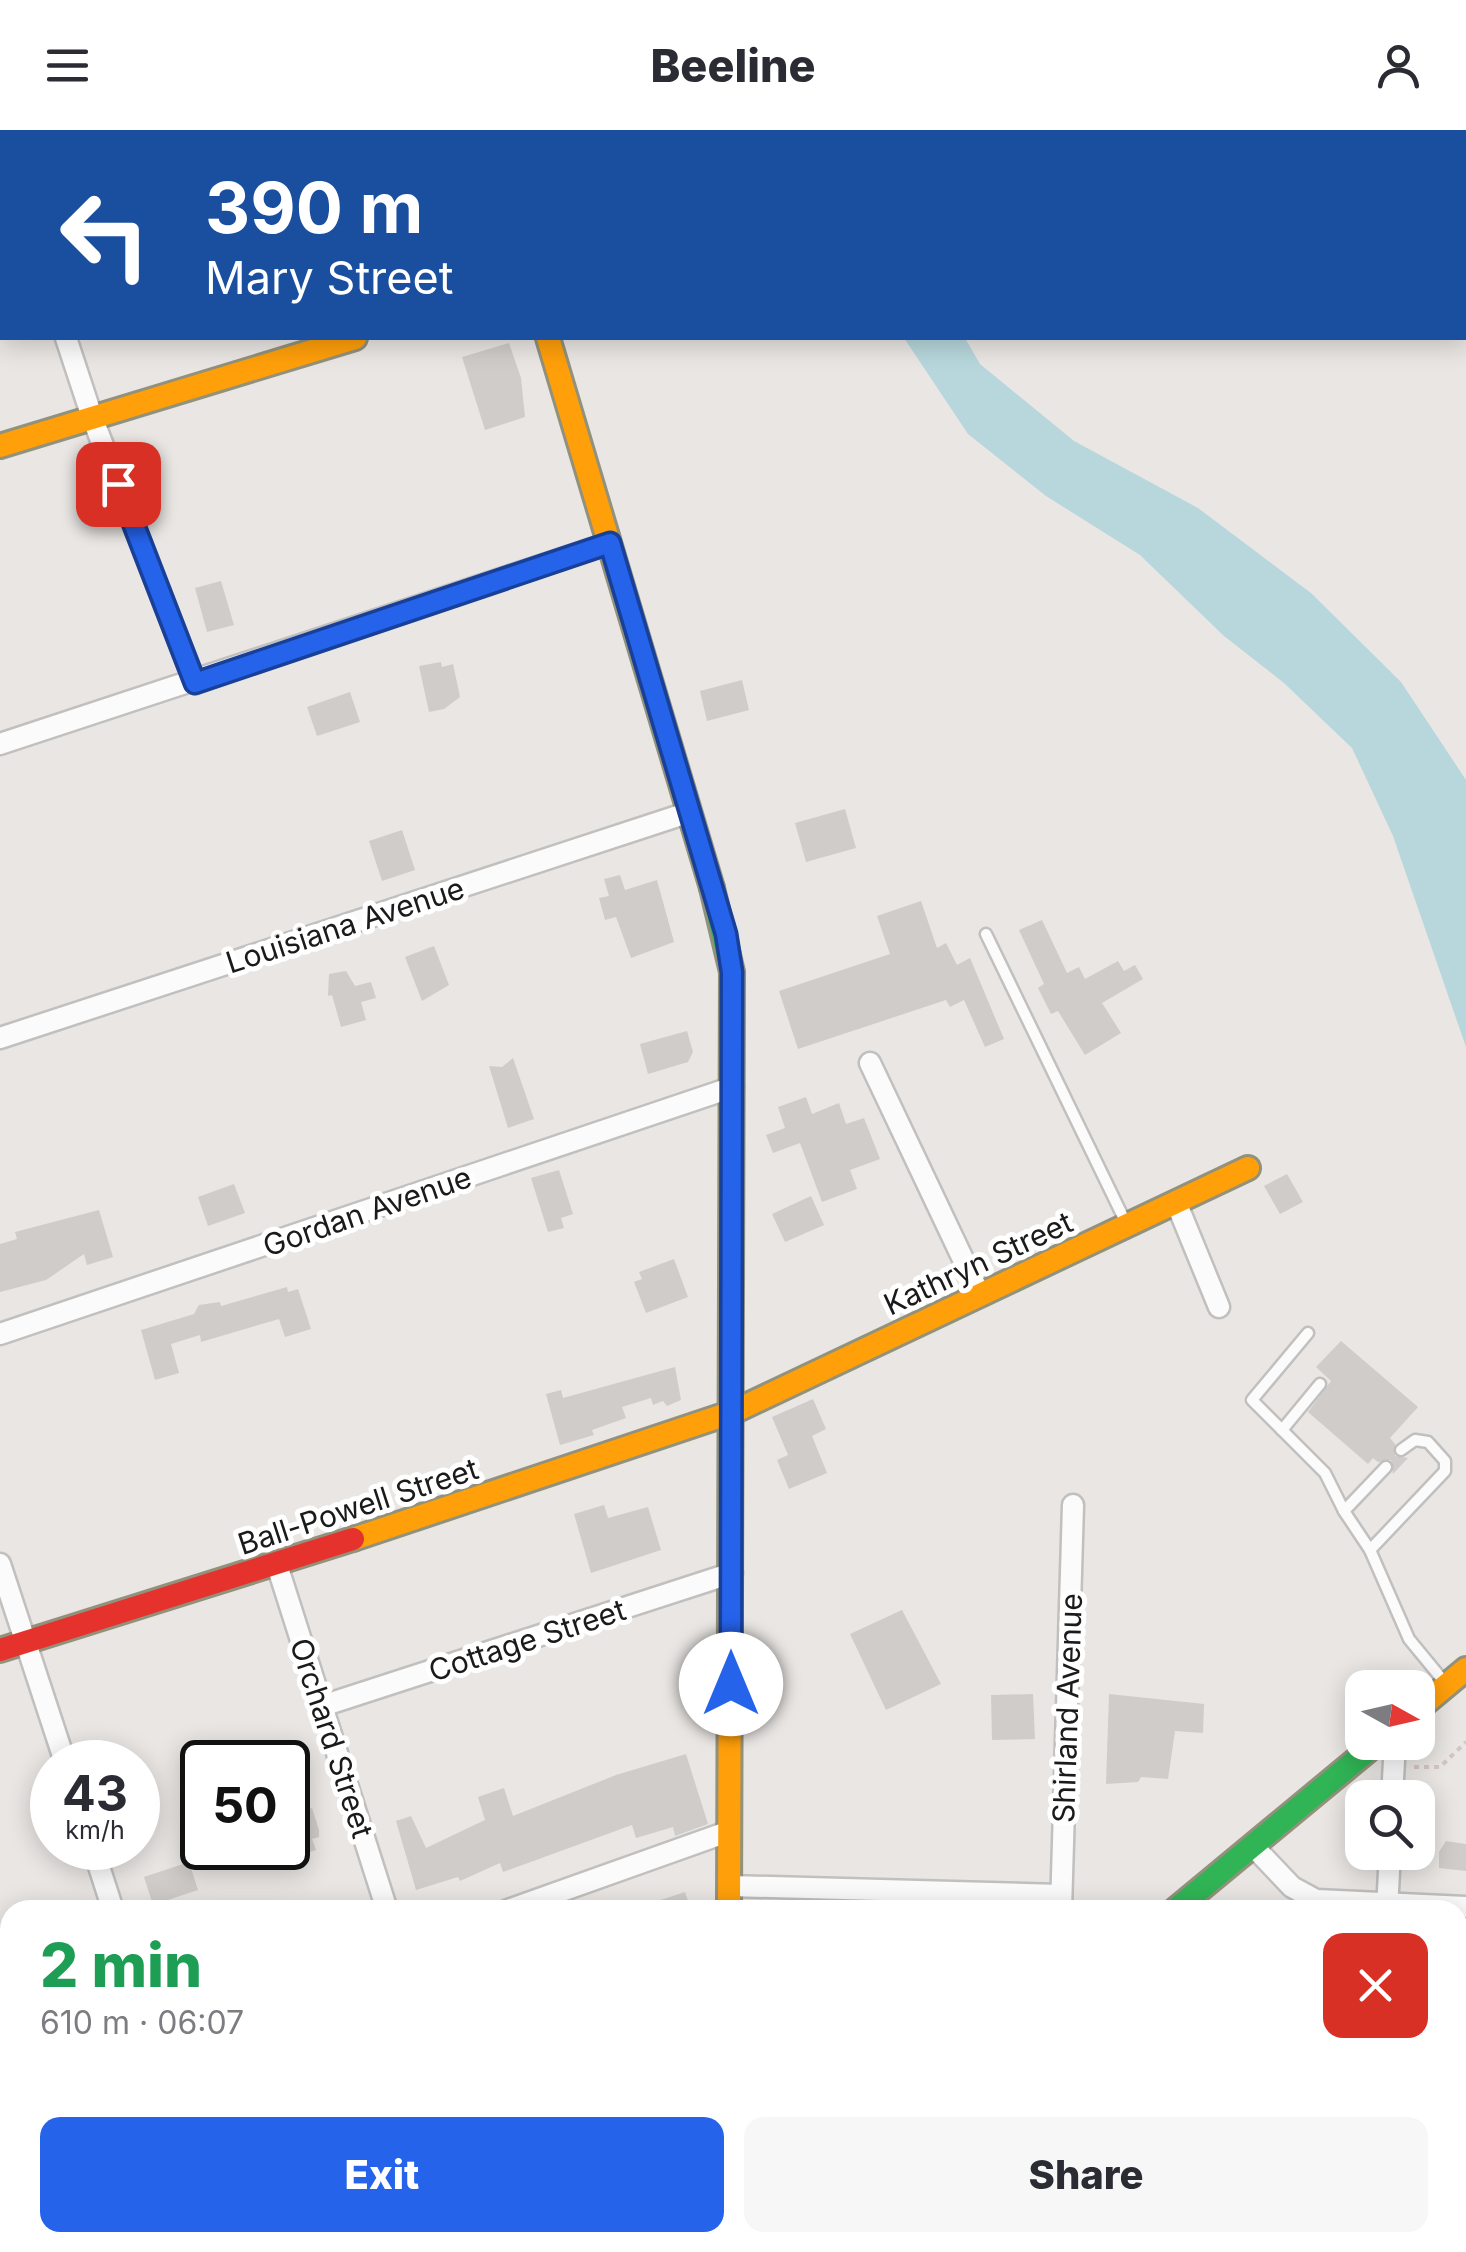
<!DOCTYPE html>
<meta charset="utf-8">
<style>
body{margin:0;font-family:Inter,sans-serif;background:#f7f7f7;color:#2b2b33;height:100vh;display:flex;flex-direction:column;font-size:38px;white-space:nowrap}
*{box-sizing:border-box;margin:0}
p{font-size:32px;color:#7c7c81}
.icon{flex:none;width:55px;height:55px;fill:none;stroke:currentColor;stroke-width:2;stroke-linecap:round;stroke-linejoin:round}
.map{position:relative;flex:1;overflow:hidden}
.side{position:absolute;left:0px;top:1770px;width:1468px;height:352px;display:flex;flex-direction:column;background:#fff;border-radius:30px 30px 0 0;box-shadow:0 5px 25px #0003}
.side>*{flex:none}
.top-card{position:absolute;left:0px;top:0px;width:1468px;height:210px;box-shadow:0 5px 25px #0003;background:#1a4fa0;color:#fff;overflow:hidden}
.needle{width:65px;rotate:98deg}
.controls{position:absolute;left:1345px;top:1540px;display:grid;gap:20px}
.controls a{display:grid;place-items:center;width:90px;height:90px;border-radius:20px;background:#fff;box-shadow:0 5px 25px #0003;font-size:50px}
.speed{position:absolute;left:30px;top:1610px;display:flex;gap:20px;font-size:50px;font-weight:700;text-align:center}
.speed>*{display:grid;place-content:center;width:130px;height:130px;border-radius:50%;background:#fff;box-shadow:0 5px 25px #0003;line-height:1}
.speed small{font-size:25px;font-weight:400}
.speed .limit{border:5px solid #111;border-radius:15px;background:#fff;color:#111}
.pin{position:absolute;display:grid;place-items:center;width:85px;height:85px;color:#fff;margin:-42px;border-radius:20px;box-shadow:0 5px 15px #0006}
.me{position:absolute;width:110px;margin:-55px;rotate:0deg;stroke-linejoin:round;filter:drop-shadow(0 0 8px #0008)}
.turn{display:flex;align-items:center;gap:35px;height:210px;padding:0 40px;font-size:45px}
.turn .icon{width:130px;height:130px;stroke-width:2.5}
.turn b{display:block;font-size:70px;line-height:85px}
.round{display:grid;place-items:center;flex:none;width:105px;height:105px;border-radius:20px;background:#f7f7f7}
.summary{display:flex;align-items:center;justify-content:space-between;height:170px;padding:0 40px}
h1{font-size:60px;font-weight:800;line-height:75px;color:#1e9e55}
.action{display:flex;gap:20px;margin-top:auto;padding:20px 40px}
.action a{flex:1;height:115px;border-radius:20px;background:#2563eb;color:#fff;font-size:40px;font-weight:800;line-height:115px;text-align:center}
.action a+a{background:#f7f7f7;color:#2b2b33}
header{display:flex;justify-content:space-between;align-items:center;height:130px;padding:0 40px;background:#fff;font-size:45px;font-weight:800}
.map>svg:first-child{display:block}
</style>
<header><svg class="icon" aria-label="menu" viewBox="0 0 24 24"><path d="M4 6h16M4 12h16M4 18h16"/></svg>Beeline<svg class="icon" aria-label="person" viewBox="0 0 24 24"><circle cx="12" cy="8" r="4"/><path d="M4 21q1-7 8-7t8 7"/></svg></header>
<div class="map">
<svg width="1466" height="2122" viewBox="0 0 1466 2122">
<rect width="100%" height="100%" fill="#e9e6e3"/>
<!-- water -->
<path fill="#b7d7dc" d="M904 208H965L980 234 1074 311 1198 378 1311 463 1401 552 1466 650V917L1393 706 1352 618 1284 553 1224 506 1140 425 1046 366 968 304Z"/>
<!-- building -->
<g fill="#d0ccca">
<path d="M509 213 521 248 525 287 485 300 462 227Z"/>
<path d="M221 451 234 495 207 502 195 458Z"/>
<path d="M441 532 442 537 453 534 460 567 444 579 429 582 419 536Z"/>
<path d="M742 550 749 580 707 591 700 561Z"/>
<path d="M350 562 360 592 317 606 307 577Z"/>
<path d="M845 679 856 718 806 732 795 693Z"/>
<path d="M402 700 415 740 382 751 369 711Z"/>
<path d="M620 745 625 760 657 750 674 812 631 828 616 787 605 790 599 768 609 766 604 749Z"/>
<path d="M921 771 937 818 946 813 957 835 970 828 1004 909 985 917 964 870 950 877 946 870 798 919 779 861 890 824 877 786Z"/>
<path d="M1042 790 1067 843 1079 837 1085 849 1118 831 1124 841 1135 835 1143 849 1102 873 1121 903 1085 925 1058 881 1051 884 1038 858 1044 854 1019 800Z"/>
<path d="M434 816 449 855 422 871 405 827Z"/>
<path d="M346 841 355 856 371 852 376 868 361 872 366 890 341 897 332 865 328 866 329 844Z"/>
<path d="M687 901 693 922 688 932 648 944 640 914Z"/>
<path d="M513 928 534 989 508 998 489 936 502 937Z"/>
<path d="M806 967 812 984 839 973 846 994 864 988 880 1029 850 1040 857 1059 822 1072 800 1013 773 1023 766 1005 785 998 778 977Z"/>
<path d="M559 1040 573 1084 561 1088 564 1098 548 1102 531 1048Z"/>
<path d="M1287 1044 1303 1072 1280 1084 1264 1056Z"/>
<path d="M234 1054 245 1083 208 1096 198 1067Z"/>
<path d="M811 1066 824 1095 785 1112 772 1084Z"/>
<path d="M99 1080 113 1127 87 1135 84 1124 46 1150 0 1162V1114L17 1109 15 1102Z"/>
<path d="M674 1129 688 1167 646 1183 634 1152 642 1149 639 1142Z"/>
<path d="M287 1157 288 1162 298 1159 311 1199 285 1207 279 1189 201 1212 200 1205 171 1214 179 1243 155 1250 141 1200 194 1184 199 1175 220 1172 221 1176Z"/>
<path d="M1341 1211 1418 1277 1390 1308 1395 1314V1326L1408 1328 1393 1344 1391 1330 1378 1332 1373 1328 1368 1334 1308 1282 1331 1251 1316 1237Z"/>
<path d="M675 1237 681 1270 667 1276 663 1271 653 1275 651 1268 622 1277 626 1288 592 1300 594 1305 560 1315 546 1264 561 1260 563 1268Z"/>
<path d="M813 1269 826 1299 812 1306 827 1343 789 1359 777 1330 788 1325 772 1287Z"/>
<path d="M604 1375 608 1388 648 1377 661 1420 591 1443 574 1384Z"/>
<path d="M902 1480 941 1554 886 1580 850 1504Z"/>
<path d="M1033 1564 1035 1609 992 1610 991 1565Z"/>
<path d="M1109 1564 1204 1574 1203 1603 1175 1601 1168 1649 1141 1647 1138 1652 1106 1654Z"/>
<path d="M686 1624 708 1694 675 1706 673 1697 636 1708 632 1695 503 1742 500 1733 460 1751 458 1747 416 1760 396 1691 411 1686 426 1718 485 1690 478 1667 504 1658 513 1686 616 1645Z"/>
<path d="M312 1678 319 1700V1707L312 1709 316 1720 301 1725 298 1717 288 1720V1686Z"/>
<path d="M1446 1711 1466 1714V1741L1439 1738V1722Z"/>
<path d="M189 1732 198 1760 153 1775 144 1747Z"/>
<path d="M685 1762 691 1780H639V1777Z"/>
</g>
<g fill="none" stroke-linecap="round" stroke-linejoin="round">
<defs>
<g id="lane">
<path d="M986 804 1127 1095"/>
<path d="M1308 1203 1252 1270 1325 1343 1344 1381"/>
<path d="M1282 1300 1320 1254"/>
<path d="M1401 1320 1415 1310 1428 1312 1445 1331V1341L1370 1420 1409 1509 1446 1554"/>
<path d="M1370 1420 1344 1381 1386 1337"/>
</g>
<g id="street">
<path d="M169 2 177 0"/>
<path d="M0 8 2 15"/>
<path d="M1465 35H1466"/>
<path d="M0 56 2 55"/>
<path d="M66 208 92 287 195 553"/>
<path d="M0 614 610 413"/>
<path d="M0 908 690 682"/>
<path d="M870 933 980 1165"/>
<path d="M1176 1072 1219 1177"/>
<path d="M0 1204 733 957"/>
<path d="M0 1434 65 1632"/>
<path d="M277 1435 387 1780"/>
<path d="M322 1576 732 1443"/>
<path d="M1392 1668 1395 1612"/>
<path d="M1253 1716 1292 1757 1316 1770 1466 1777"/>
<path d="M93 1718 113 1780"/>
<path d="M730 1756 1061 1765"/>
<path d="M508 1780 730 1701"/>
<path d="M1061 1780 1073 1375"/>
<path d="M1387 1780 1390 1722"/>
<path d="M0 1957 10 1954"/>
<path d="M1458 2100 1466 2101"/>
<path d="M226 2112 229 2122"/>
<path d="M492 2112 495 2122"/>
<path d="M529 2122 557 2112"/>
<path d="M1051 2122V2112"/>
<path d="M1377 2122 1378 2112"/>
</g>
<g id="fast">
<path d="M712 758 732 842 730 1468"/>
<path d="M1175 1780 1378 1612"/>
<path d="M748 2122 761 2112"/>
</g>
<g id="slow">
<path d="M548 208 712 758"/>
<path d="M0 316 355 208"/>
<path d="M353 1409 733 1282 1248 1038"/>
<path d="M1418 1579 1466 1539"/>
<path d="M729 1780 730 1468"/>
<path d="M727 2112V2122"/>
</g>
<g id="jam">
<path d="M491 0V2"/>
<path d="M0 1520 353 1409"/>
</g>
</defs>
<!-- lane casing -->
<use href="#lane" stroke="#c1c0bf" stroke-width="15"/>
<!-- street casing -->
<use href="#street" stroke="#c1c0bf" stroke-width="25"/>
<!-- fast casing -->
<use href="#fast" stroke="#92917c" stroke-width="28"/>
<!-- slow casing -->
<use href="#slow" stroke="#92917c" stroke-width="28"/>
<!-- jam casing -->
<use href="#jam" stroke="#92917c" stroke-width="28"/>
<!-- path -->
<path stroke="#d4c5c4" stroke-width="4" stroke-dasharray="5 5" stroke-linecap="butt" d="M1414 1637H1440L1466 1612"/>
<!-- lane -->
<use href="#lane" stroke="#fcfbfb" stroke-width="10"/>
<!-- street -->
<use href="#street" stroke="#fcfbfb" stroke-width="20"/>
<!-- fast -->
<use href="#fast" stroke="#30b455" stroke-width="22"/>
<!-- slow -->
<use href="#slow" stroke="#ff9f0a" stroke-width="22"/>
<!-- jam -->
<use href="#jam" stroke="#e5322d" stroke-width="22"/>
</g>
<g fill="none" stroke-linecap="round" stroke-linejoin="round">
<defs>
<path id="route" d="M118 354 195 553 610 413 726 804 732 842 731 1554"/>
</defs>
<!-- route casing -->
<use href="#route" stroke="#184099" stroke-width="25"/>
<!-- route -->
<use href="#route" stroke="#2563eb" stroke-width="18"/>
</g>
<g text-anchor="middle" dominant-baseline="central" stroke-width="10" stroke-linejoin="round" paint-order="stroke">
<!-- street labels -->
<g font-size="30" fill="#1a1a1a" stroke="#fff">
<text transform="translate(345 795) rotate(-18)">Louisiana Avenue</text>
<text transform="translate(367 1081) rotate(-19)">Gordan Avenue</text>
<text transform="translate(978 1133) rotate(-25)">Kathryn Street</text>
<text transform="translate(358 1376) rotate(-18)">Ball-Powell Street</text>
<text transform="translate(527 1510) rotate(-18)">Cottage Street</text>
<text transform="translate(1067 1578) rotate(-88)">Shirland Avenue</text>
<text transform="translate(332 1608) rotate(72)">Orchard Street</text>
</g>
</g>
</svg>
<div class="controls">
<a><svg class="needle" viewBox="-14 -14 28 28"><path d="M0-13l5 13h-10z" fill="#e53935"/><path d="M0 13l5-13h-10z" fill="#7c7c81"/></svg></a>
<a><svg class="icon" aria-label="search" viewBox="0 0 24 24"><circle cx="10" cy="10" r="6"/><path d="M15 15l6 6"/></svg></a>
</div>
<div class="speed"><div>43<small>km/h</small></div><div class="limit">50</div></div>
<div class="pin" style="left:118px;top:354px;background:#d93025"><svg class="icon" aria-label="arrive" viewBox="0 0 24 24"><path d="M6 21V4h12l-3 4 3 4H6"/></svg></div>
<svg class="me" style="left:731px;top:1554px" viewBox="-20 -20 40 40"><circle r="19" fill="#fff"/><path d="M0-13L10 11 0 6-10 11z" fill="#2563eb"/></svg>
<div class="top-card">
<div class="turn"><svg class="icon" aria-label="left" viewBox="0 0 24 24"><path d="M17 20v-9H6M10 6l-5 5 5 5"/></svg><div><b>390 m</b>Mary Street</div></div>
</div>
<section class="side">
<div class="summary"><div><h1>2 min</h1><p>610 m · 06:07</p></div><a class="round" style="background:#d93025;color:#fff"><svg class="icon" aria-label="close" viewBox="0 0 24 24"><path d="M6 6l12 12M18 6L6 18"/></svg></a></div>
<div class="action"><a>Exit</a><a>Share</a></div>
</section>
</div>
